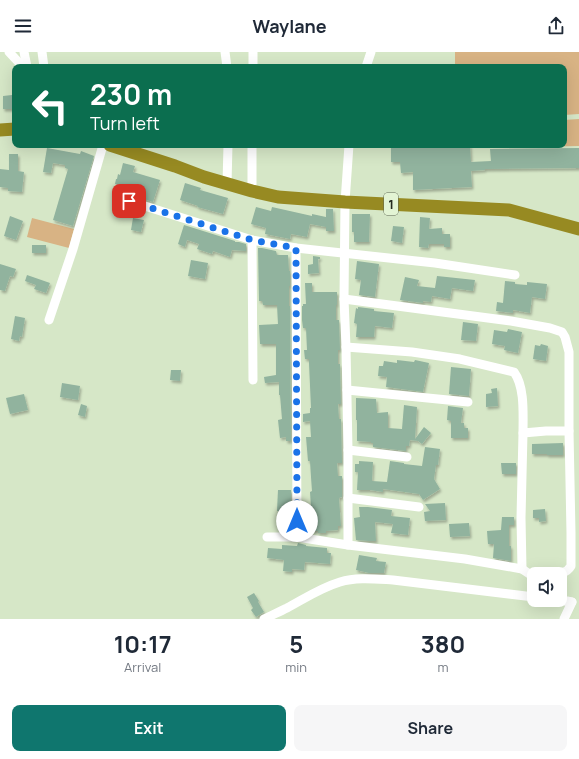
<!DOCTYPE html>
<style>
body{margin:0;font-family:Manrope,sans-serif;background:#f6f6f7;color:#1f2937;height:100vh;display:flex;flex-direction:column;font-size:15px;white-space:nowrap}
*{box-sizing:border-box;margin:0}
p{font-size:13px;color:#747a83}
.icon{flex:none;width:22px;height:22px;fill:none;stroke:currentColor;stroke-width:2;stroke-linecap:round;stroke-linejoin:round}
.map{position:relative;height:567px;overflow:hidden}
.panel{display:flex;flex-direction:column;background:#fff;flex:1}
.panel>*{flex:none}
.banner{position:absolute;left:12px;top:12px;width:555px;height:84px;border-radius:8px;box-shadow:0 4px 16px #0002;background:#0b6e4f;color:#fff;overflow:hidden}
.controls{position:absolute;left:527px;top:515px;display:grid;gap:8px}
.controls a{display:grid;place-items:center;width:40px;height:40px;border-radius:8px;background:#fff;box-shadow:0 4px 16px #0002;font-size:20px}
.pin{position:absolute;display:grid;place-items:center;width:34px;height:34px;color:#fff;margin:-17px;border-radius:8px;box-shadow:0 2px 6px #0006}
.me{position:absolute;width:44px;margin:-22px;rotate:0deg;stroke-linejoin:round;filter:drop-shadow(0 0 3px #0008)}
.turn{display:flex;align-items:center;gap:14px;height:84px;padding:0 12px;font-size:18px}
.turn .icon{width:52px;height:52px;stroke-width:2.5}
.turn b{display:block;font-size:28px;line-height:34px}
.eta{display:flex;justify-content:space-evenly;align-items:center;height:68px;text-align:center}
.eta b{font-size:24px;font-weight:700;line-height:28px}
.action{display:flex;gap:8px;margin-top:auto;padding:8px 12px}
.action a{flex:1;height:46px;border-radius:8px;background:#0f766e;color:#fff;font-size:16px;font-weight:700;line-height:46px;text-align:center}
.action a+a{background:#f6f6f7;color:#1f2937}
header{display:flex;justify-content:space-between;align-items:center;height:52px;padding:0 12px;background:#fff;font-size:18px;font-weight:700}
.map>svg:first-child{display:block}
</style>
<header><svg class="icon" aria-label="menu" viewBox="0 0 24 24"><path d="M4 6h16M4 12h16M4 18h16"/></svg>Waylane<svg class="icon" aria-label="share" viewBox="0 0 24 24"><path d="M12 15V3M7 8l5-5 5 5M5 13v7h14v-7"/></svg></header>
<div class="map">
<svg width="579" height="567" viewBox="0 0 579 567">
<defs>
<filter id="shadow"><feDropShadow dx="1.5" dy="2.5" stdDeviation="1" flood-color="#0004"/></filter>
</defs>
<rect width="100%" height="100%" fill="#d6e7c7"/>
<!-- green -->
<g fill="#d8b384">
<path d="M455 0H579V62L564 63V15H455Z"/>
<path d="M579 67V94L489 96V93H564V68Z"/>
<path d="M32 166 74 177 69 196 27 185Z"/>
</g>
<!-- building -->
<g fill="#91b39e" filter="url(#shadow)">
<path d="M12 43V45H15V57H3V44Z"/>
<path d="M391 93H470L471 110 491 109 490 97 579 96V116L485 117V118L471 119 472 135 413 138V120L401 121 400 110H391Z"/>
<path d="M47 96 80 102 81 99 94 104 73 174 53 168 68 117 65 116V113L53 111 51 121 43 120Z"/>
<path d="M9 102H18V119L24 120 22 140 8 139V136L0 135V117L9 118Z"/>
<path d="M123 111 135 114 133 120 160 128 153 150 131 143H127L130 136 115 132 116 127H117L118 122 120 123Z"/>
<path d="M185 131 201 136 200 138 228 146 223 162 197 155 198 154 180 148Z"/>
<path d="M256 155 271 159 272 155 312 164V162L326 165V157H333L334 179H326V175L310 172 307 185 291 182 290 187 265 182 266 176 251 172Z"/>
<path d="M352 162H370L369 190H354V180H352Z"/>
<path d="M10 164 23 169 16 188 4 184Z"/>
<path d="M420 165 430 166 429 177 442 176V182H450V195H444V192H429L428 196 419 195Z"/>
<path d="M133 166 144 168 141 180 131 178Z"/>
<path d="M184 173 235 189V190H239L246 192V199L232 198 230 205 213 199 212 202 197 197 199 192 187 188 185 195 178 192Z"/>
<path d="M393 174 404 175 402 191 391 189Z"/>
<rect x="32" y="193" width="14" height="8"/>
<path d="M258 196H262L276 199 277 203H288L289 219H290V234H289V254H290L291 389H286V385L280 386 278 368 282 367 280 343H279V330L265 331 264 325 276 323V292H260L259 273 278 272 277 253H263L262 249H259Z"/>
<path d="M313 204 320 205V207H318L319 221 308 222V213L313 212Z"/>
<path d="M191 208 208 211 205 227 188 224Z"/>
<path d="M357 209 379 212 375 245 359 243 361 228 355 227Z"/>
<path d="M0 212 16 217 13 225 10 224 5 239 0 238Z"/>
<path d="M27 223 50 231 46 241 34 237 36 233 25 229Z"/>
<path d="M437 224 475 228 473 239 452 236 450 247 432 244 431 250 423 249V251L400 248 405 225 419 228 417 234 435 236Z"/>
<path d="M505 229 515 230V232L527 233V230L547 232 545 247 532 245 530 261 513 258V261L496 259 497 250 503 251Z"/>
<path d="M305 231H312V240H337V253H336V268H339L340 298H338V312H340L341 352H338L339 367H341L342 411H337L338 424H342V445L339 446 341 474H338V478L326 479V481H318V479H311L310 469H312L310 440 312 439 311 425 310 409H308L306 385H311L310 369 303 370V362L310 361V356H311L309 311V307H305L304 298H307L306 276H303L302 268V254H303V252H306Z"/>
<path d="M358 255 374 257V259L394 261 392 276 375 274 374 285H356L357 272 354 271 356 256 358 257Z"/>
<path d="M15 264 25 266 22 285 20 284 19 289 11 287Z"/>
<path d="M463 270 478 272 476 289 461 288Z"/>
<path d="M508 277 522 280 518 301 504 298 505 294 492 292 494 278 507 280Z"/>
<path d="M541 292 548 294 546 309 533 307 535 293 540 294Z"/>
<path d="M397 308 414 310 415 308 429 311 423 340 386 335 387 325 378 324 379 314H383L384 309 397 311Z"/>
<path d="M451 315 471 317 469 344 449 342Z"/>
<path d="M171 318H181L180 329 170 328Z"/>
<path d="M62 331 80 334 78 348 60 345Z"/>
<path d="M497 336 498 354 486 355V342L492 341 491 337Z"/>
<path d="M24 342 28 358 10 362 6 346Z"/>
<path d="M356 346 376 347 377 361 388 360V376L402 377 404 353 417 355 415 387 424 375 431 381 422 392 418 389 410 388 409 394H406V399L373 395V391H371V390L357 389V368H356Z"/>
<path d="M81 352 87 354 85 365 78 363Z"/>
<path d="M448 354 463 356 461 371H464V376H468V386H451V369L447 368Z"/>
<path d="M563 391V403H547V402H532V392Z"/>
<path d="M425 395 440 397 438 413H436L434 427 440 437 423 448 419 442 383 437V440L370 438H357L358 420H355V412H359V409L373 410 372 429 387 430 390 409 404 411V412L422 414Z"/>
<path d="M501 411H516V422H502Z"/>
<path d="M278 438H291V459H277Z"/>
<path d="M445 451 446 468 425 469 424 460 430 459 425 452Z"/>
<path d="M359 455H368L392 458 391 464 410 466 408 483 391 481 393 472 375 470 376 489H369L356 488 354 466 360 465Z"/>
<path d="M545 457 546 469 539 470V466H533V458Z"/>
<path d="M502 465H514V473H509V494H511V509L493 506 494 492H488L487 479 501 478Z"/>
<path d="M469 471 470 484 450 485 449 472Z"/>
<path d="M298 491 306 493V494L327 496V501H331L330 512 305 510 304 518 292 517V520L283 519 284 508 267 506 268 496 282 497V493L297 494Z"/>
<path d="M359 503 377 506 376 509 386 510 384 521H369L356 518Z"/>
<path d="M254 541 259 549 258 550 264 560 256 565 251 558 253 556 247 545Z"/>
</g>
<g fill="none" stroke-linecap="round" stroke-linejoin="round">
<!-- minor -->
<g stroke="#fff" stroke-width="9">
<path d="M9 0 23 15"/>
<path d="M24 0 27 15"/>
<path d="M42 0 44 15"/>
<path d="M225 0 227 15"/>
<path d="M253 15V0"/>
<path d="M366 15 371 0"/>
<path d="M227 132 228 93"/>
<path d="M252 139V93"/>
<path d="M129 149 252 188 296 196 435 211 515 223"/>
<path d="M252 188 253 328"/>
<path d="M296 196 297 485"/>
<path d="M344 247 511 269 550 276 562 280 565 285 569 300V379"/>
<path d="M49 268 73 197 103 93"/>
<path d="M346 295 412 300 460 307 514 320C525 335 523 362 523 381L546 379H569L571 481V514C564 526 551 518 540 522"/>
<path d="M347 338 468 350"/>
<path d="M348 398 407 405"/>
<path d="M348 446 419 455"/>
<path d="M267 485H297L348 493 465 507 522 517 534 525"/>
<path d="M348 493V398L346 295 344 247 345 150 349 93"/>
<path d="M522 517 521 466 523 381"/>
<path d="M557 548 572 550"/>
<path d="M264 567C272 563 279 560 287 556 304 547 320 536 340 530 356 525 375 527 393 528L534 545"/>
<path d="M564 567 572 550 568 549"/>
</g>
<!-- highway -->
<g stroke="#978a22" stroke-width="13">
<path d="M0 78 15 77"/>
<path d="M110 93 175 114 204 125 252 139 278 145 345 150 509 158 579 177"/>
</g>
</g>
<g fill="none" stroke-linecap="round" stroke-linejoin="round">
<!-- route -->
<path stroke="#1a73e8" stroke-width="7" stroke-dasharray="0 12.6" d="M129 149 252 188 296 196 297 469"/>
</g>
<g text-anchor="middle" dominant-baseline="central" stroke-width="3" stroke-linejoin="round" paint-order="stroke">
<!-- shield labels -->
<rect fill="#e3f4d4" stroke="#5e6755" stroke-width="1" x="384" y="141" width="14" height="22" rx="3"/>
<g font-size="13" font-weight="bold" fill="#252b1f">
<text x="391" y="152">1</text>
</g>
</g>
</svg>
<div class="controls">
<a><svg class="icon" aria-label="sound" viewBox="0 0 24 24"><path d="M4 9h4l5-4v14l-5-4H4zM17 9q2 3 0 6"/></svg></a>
</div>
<div class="pin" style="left:129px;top:149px;background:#d93025"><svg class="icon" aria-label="arrive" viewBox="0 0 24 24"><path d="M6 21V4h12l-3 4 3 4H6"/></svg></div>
<svg class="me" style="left:297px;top:469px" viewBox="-20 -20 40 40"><circle r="19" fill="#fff"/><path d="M0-13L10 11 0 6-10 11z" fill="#1a73e8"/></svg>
<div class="banner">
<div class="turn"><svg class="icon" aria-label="left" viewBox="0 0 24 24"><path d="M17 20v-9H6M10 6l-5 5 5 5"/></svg><div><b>230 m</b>Turn left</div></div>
</div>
</div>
<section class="panel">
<div class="eta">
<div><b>10:17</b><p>Arrival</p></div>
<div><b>5</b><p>min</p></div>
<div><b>380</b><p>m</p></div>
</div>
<div class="action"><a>Exit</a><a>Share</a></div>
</section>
